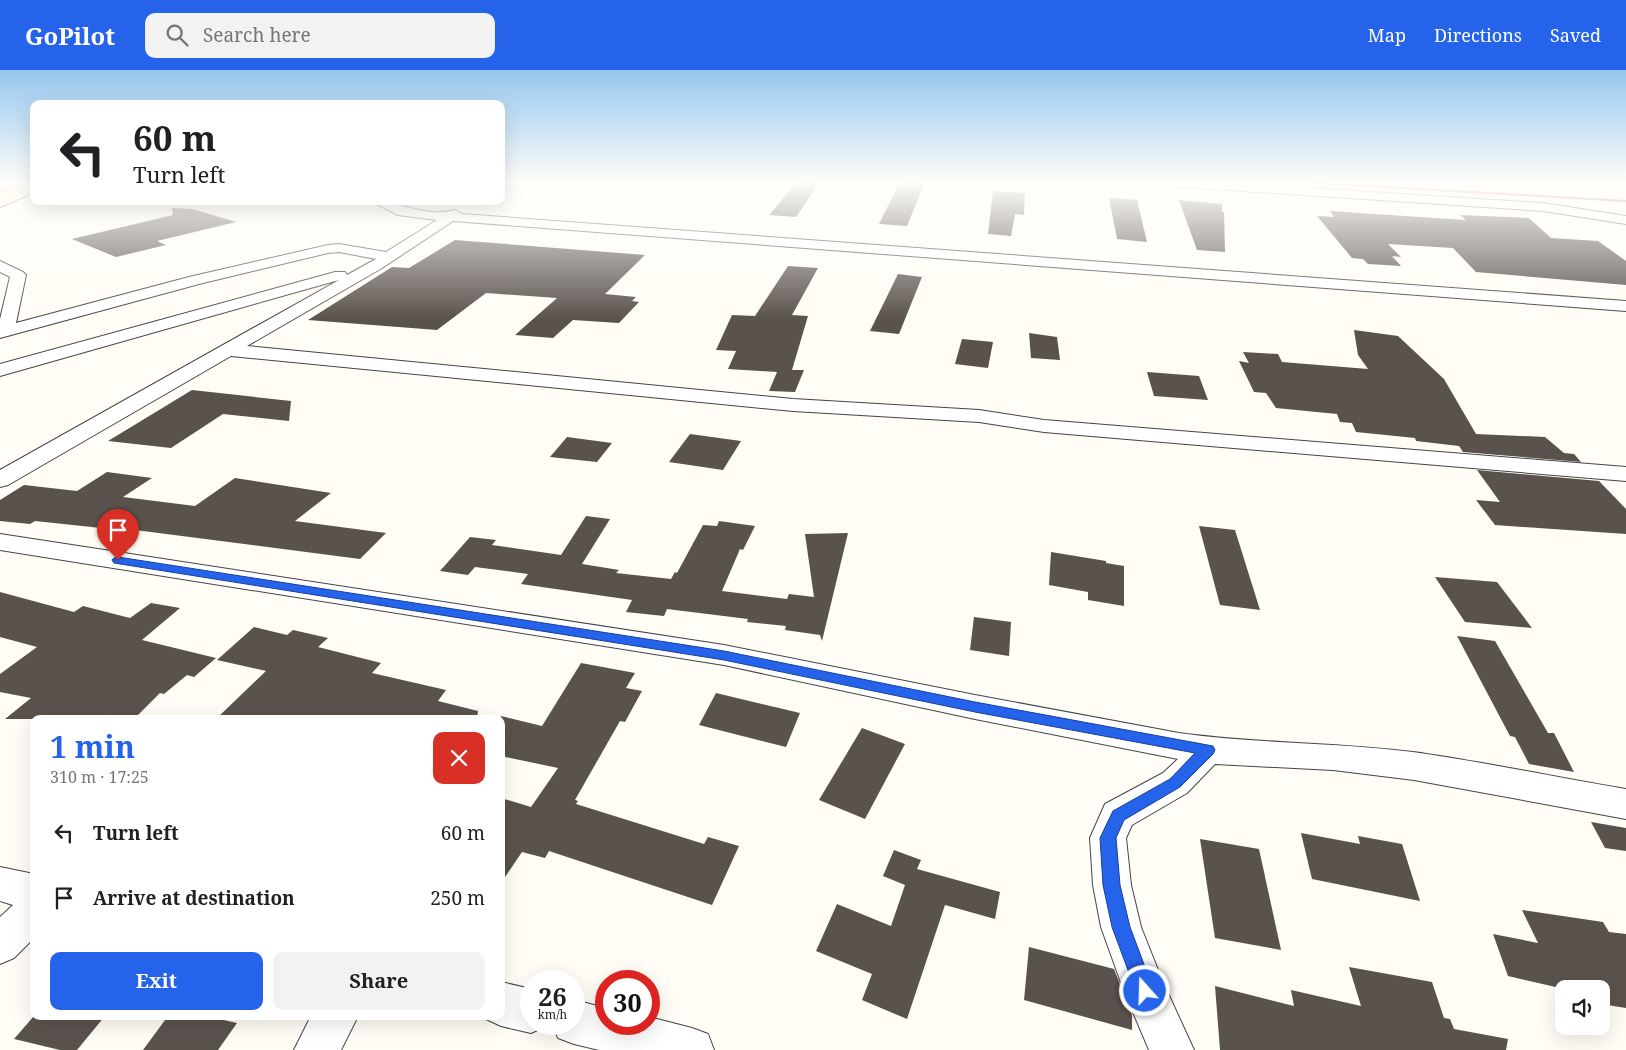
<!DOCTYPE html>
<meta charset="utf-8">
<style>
body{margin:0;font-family:"Noto Serif",serif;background:#f2f2f2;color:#202124;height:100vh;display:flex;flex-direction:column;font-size:19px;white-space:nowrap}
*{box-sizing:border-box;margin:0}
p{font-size:16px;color:#757577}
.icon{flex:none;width:28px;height:28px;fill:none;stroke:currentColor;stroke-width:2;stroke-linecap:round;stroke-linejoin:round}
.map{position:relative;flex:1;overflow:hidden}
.drawer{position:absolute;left:30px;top:645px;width:475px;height:305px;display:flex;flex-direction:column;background:#fff;border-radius:10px;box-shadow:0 5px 20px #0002}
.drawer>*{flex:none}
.hud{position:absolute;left:30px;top:30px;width:475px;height:105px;border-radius:10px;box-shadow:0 5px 20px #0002;background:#fff;color:#202124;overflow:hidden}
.fabs{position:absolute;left:1555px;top:910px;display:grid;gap:10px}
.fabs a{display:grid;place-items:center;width:55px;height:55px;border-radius:10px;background:#fff;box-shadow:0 5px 20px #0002;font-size:25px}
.speed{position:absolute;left:520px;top:900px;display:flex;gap:10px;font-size:25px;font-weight:700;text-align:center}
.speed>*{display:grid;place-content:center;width:65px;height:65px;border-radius:50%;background:#fff;box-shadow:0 5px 20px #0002;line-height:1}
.speed small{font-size:12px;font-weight:400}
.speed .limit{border:8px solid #d22;background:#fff;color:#111}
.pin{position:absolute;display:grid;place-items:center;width:42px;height:42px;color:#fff;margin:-51px -21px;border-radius:50% 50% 50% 0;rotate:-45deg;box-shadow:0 0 5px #0007}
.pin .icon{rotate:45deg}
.me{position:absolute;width:55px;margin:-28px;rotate:340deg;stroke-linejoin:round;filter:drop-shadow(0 0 4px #0008)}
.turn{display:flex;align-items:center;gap:18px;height:105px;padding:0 20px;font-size:22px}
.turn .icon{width:65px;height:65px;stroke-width:2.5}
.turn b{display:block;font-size:35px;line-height:42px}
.round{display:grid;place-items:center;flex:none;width:52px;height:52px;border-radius:10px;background:#f2f2f2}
.head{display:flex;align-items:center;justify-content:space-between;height:85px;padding:0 20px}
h1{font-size:30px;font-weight:700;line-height:38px;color:#2563eb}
.button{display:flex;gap:10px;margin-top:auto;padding:10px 20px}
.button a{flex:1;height:58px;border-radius:10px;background:#2563eb;color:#fff;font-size:20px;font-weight:700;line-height:58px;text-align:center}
.button a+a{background:#f2f2f2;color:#202124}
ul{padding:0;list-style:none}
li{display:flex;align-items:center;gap:15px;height:65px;padding:0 20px}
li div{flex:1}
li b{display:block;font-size:19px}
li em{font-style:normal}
header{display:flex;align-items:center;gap:30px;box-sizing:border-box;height:70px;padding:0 25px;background:#2563eb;color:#fff}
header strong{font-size:24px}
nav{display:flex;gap:28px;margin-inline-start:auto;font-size:18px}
.search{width:350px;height:45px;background:#f2f2f2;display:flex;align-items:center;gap:12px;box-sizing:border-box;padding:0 18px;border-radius:10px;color:#757577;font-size:19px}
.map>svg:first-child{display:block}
</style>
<header>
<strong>GoPilot</strong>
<div class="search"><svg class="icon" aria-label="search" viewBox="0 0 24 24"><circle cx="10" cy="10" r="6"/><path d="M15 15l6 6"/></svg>Search here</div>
<nav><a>Map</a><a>Directions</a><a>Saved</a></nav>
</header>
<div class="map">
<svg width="1626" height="980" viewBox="0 0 1626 980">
<rect width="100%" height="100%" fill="#fffdf5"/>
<!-- building -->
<g fill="#5a524d">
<path d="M797 112H820L796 147 769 145Z"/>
<path d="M900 112H925L907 156 879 154Z"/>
<path d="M993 121 1025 123 1024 145 1015 144 1011 166 988 164Z"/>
<path d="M1109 128 1137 130 1147 172 1117 169Z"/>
<path d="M1179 130 1222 134V142H1224L1225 182 1197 180Z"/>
<path d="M172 138 192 139 236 152 157 171 166 175 116 187 72 169 173 145Z"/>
<path d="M1330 141 1466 150 1460 145 1529 148 1551 168 1598 171 1626 191V215L1476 202 1453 178 1388 174 1401 187 1392 186 1401 196 1368 194 1363 189 1352 188 1317 146 1334 147Z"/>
<path d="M455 170 645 185 605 224 636 227 632 231 639 232 619 253 573 250 553 268 515 265 557 228 486 223 437 260 308 250 392 197 409 198Z"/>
<path d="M788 196 818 198 792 245 808 246 792 300H804L795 322 769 321 777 302 728 299 736 281 716 280 732 245 755 246Z"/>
<path d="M898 204 922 207 899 264 870 261Z"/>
<path d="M1354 260 1398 266 1444 309 1476 364 1545 367 1564 383 1574 384 1581 392 1463 382 1459 376 1416 371 1415 368 1356 362 1352 353 1340 352 1337 344 1276 338 1266 323 1254 322 1239 291 1249 293 1243 282 1278 284 1282 292 1368 299 1358 285Z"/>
<path d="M1029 263 1057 267 1060 290 1031 288Z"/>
<path d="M962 269 993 272 988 298 955 294Z"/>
<path d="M1147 302 1199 306 1208 330 1154 326Z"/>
<path d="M192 320 291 331 289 351 223 344 171 378 108 371Z"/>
<path d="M690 364 741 371 723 400 669 392Z"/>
<path d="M567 367 612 373 597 392 550 387Z"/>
<path d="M1477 400 1599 411 1626 439V464L1495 455 1476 430 1500 432Z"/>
<path d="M107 402 152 408 123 427 195 436 235 408 331 423 295 451 386 463 360 489 104 456 101 458 35 451 30 454 0 451V430L24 415 77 421Z"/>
<path d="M586 446 610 449 582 494 619 500 616 503 671 509 675 502 677 503 703 455 717 456 719 451 755 456 743 480 740 479 722 521 787 529 789 524 814 527 805 464 848 463 822 571 820 565 785 560 786 556 747 552 748 549 667 539 664 546 626 542 632 530 521 514 528 504 475 497 468 505 440 501 470 467 496 470 492 475 561 485Z"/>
<path d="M1199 456 1235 460 1260 540 1220 535Z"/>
<path d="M1051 482 1106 491V493L1124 496V536L1088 530V522L1049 515Z"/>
<path d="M1435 507 1497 512 1532 558 1465 552Z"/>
<path d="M0 522 74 542 83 536 130 548 151 533 180 538 142 570 216 588 194 607 187 605 164 624 160 623 134 649H5L31 628 0 622V604L37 577 0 567Z"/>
<path d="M974 547 1011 552 1009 586 970 580Z"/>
<path d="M254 557 287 565 293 560 328 568 318 577 381 593 372 603 446 620 438 631 478 641 477 649H304L293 646 290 649H216L266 601 217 590Z"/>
<path d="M1457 566 1495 571 1548 663H1554L1574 702 1529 694 1515 667 1510 666Z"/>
<path d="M581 593 635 603 626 618 642 621 625 652 620 651 575 730 578 731 576 734 704 774 708 767 739 776 712 835 549 781 545 788 522 782 501 813V728L531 737 558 698 501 686V646L542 656Z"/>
<path d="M716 623 800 643 786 677 699 655Z"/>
<path d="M862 658 905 674 865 749 819 730Z"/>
<path d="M1591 752 1626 758V781L1605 778Z"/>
<path d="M1301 763 1360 774 1358 766 1402 774 1420 831 1312 809Z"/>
<path d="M1200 769 1259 779 1281 880 1215 868Z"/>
<path d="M894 780 921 790 917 799 1000 822 995 849 945 835 907 949 862 930 872 904 816 881 837 834 891 856 905 815 883 806Z"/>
<path d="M1522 840 1603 852 1609 862 1626 864V938L1601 934V919H1564V926L1560 918 1508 906 1493 864 1538 873Z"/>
<path d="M1029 877 1114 899 1132 945V960L1024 930Z"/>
<path d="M1349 897 1432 912 1444 948 1450 949 1454 959 1508 969 1506 980H1220L1215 916 1294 936 1291 920 1361 936Z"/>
<path d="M34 946H105L77 980H60L14 969Z"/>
<path d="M168 946H206L237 953 218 980H143Z"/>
</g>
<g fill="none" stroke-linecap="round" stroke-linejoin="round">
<defs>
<g id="street">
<path d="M1161 112H1217L1543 133 1626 146V154L1543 141 1167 116Z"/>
<path d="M24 118 28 119 30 122 28 125 0 137V128Z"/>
<path d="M371 131C400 131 425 148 455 140L462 144 1626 231V241L453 151 382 198 247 276 793 329 979 340 1044 350 1626 397V411L1044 362 979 352 793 341 231 286 8 415 0 417V400L339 210 0 306V294L335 202H345L347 205 376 189 339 182 328 183 199 214 0 268V249L10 207 0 202V191L23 202 26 205 16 253 189 207 328 175 339 174 386 182 437 150 398 145Z"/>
<path d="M0 464 724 575 975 625 1179 663C1257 674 1335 672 1413 682 1484 692 1555 707 1626 719V749L1414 710 1333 700 1215 694 1187 723 1132 755 1126 768 1131 815 1141 857 1162 910 1194 980H1149L1124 921 1101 857 1093 815 1090 768 1105 734 1163 703 1178 689 975 649 724 595 0 480Z"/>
<path d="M0 797 34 804V868L14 888 0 894V847L13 835 0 831Z"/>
<path d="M501 912 531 919V954H547L546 956 531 963 501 956 486 949 484 946H501Z"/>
<path d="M574 930 606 938V954H649V947L692 958 708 964 714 980H599L574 974 558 968 553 954H574Z"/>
<path d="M311 946H358L341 980H294Z"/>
</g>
<path id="secondary" d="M34 116V124L0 129V121Z"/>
</defs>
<!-- street casing -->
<use href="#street" stroke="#444" stroke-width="2"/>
<!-- secondary casing -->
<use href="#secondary" stroke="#333" stroke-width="1"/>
<!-- street -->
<use href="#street" fill="#fff" fill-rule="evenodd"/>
<!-- secondary -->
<use href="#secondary" fill="#fff6b0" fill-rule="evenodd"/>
<!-- rail -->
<path stroke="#c4262e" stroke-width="2" d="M1299 112 1626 131"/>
</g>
<!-- sky -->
<linearGradient id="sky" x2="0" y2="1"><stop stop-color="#95c6ee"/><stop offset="0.45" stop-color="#fffefa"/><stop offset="1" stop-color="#fffefa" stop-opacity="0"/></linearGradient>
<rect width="1626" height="249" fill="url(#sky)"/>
<!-- route -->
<path fill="#2563eb" stroke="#184099" d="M118 487 724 581 975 632 1213 676 1215 680 1213 684 1180 717 1124 750 1116 768 1120 815 1130 857 1154 921 1151 927 1145 930 1138 927 1112 857 1103 815 1100 768 1113 741 1170 709 1195 683 975 642 724 590 114 493 112 490 114 488Z"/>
</svg>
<div class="fabs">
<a><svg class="icon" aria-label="sound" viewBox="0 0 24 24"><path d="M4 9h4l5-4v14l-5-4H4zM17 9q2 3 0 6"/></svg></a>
</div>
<div class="speed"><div>26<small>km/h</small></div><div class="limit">30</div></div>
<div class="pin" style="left:118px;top:490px;background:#d93025"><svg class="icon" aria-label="arrive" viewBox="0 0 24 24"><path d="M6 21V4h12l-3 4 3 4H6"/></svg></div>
<svg class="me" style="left:1145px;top:921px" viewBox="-20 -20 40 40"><circle r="17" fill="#2563eb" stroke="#fff" stroke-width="3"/><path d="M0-11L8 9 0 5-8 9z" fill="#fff"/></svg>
<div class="hud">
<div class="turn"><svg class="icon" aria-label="left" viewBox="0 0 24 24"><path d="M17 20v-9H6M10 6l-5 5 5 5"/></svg><div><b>60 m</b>Turn left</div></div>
</div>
<section class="drawer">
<div class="head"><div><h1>1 min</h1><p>310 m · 17:25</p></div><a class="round" style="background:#d93025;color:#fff"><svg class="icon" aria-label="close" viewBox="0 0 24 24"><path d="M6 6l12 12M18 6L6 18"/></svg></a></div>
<ul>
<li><svg class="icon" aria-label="left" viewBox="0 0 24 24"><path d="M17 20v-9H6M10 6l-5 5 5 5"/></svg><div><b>Turn left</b></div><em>60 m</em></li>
<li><svg class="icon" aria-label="arrive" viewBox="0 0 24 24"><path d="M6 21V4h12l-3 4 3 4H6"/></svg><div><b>Arrive at destination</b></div><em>250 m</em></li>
</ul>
<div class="button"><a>Exit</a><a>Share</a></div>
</section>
</div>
